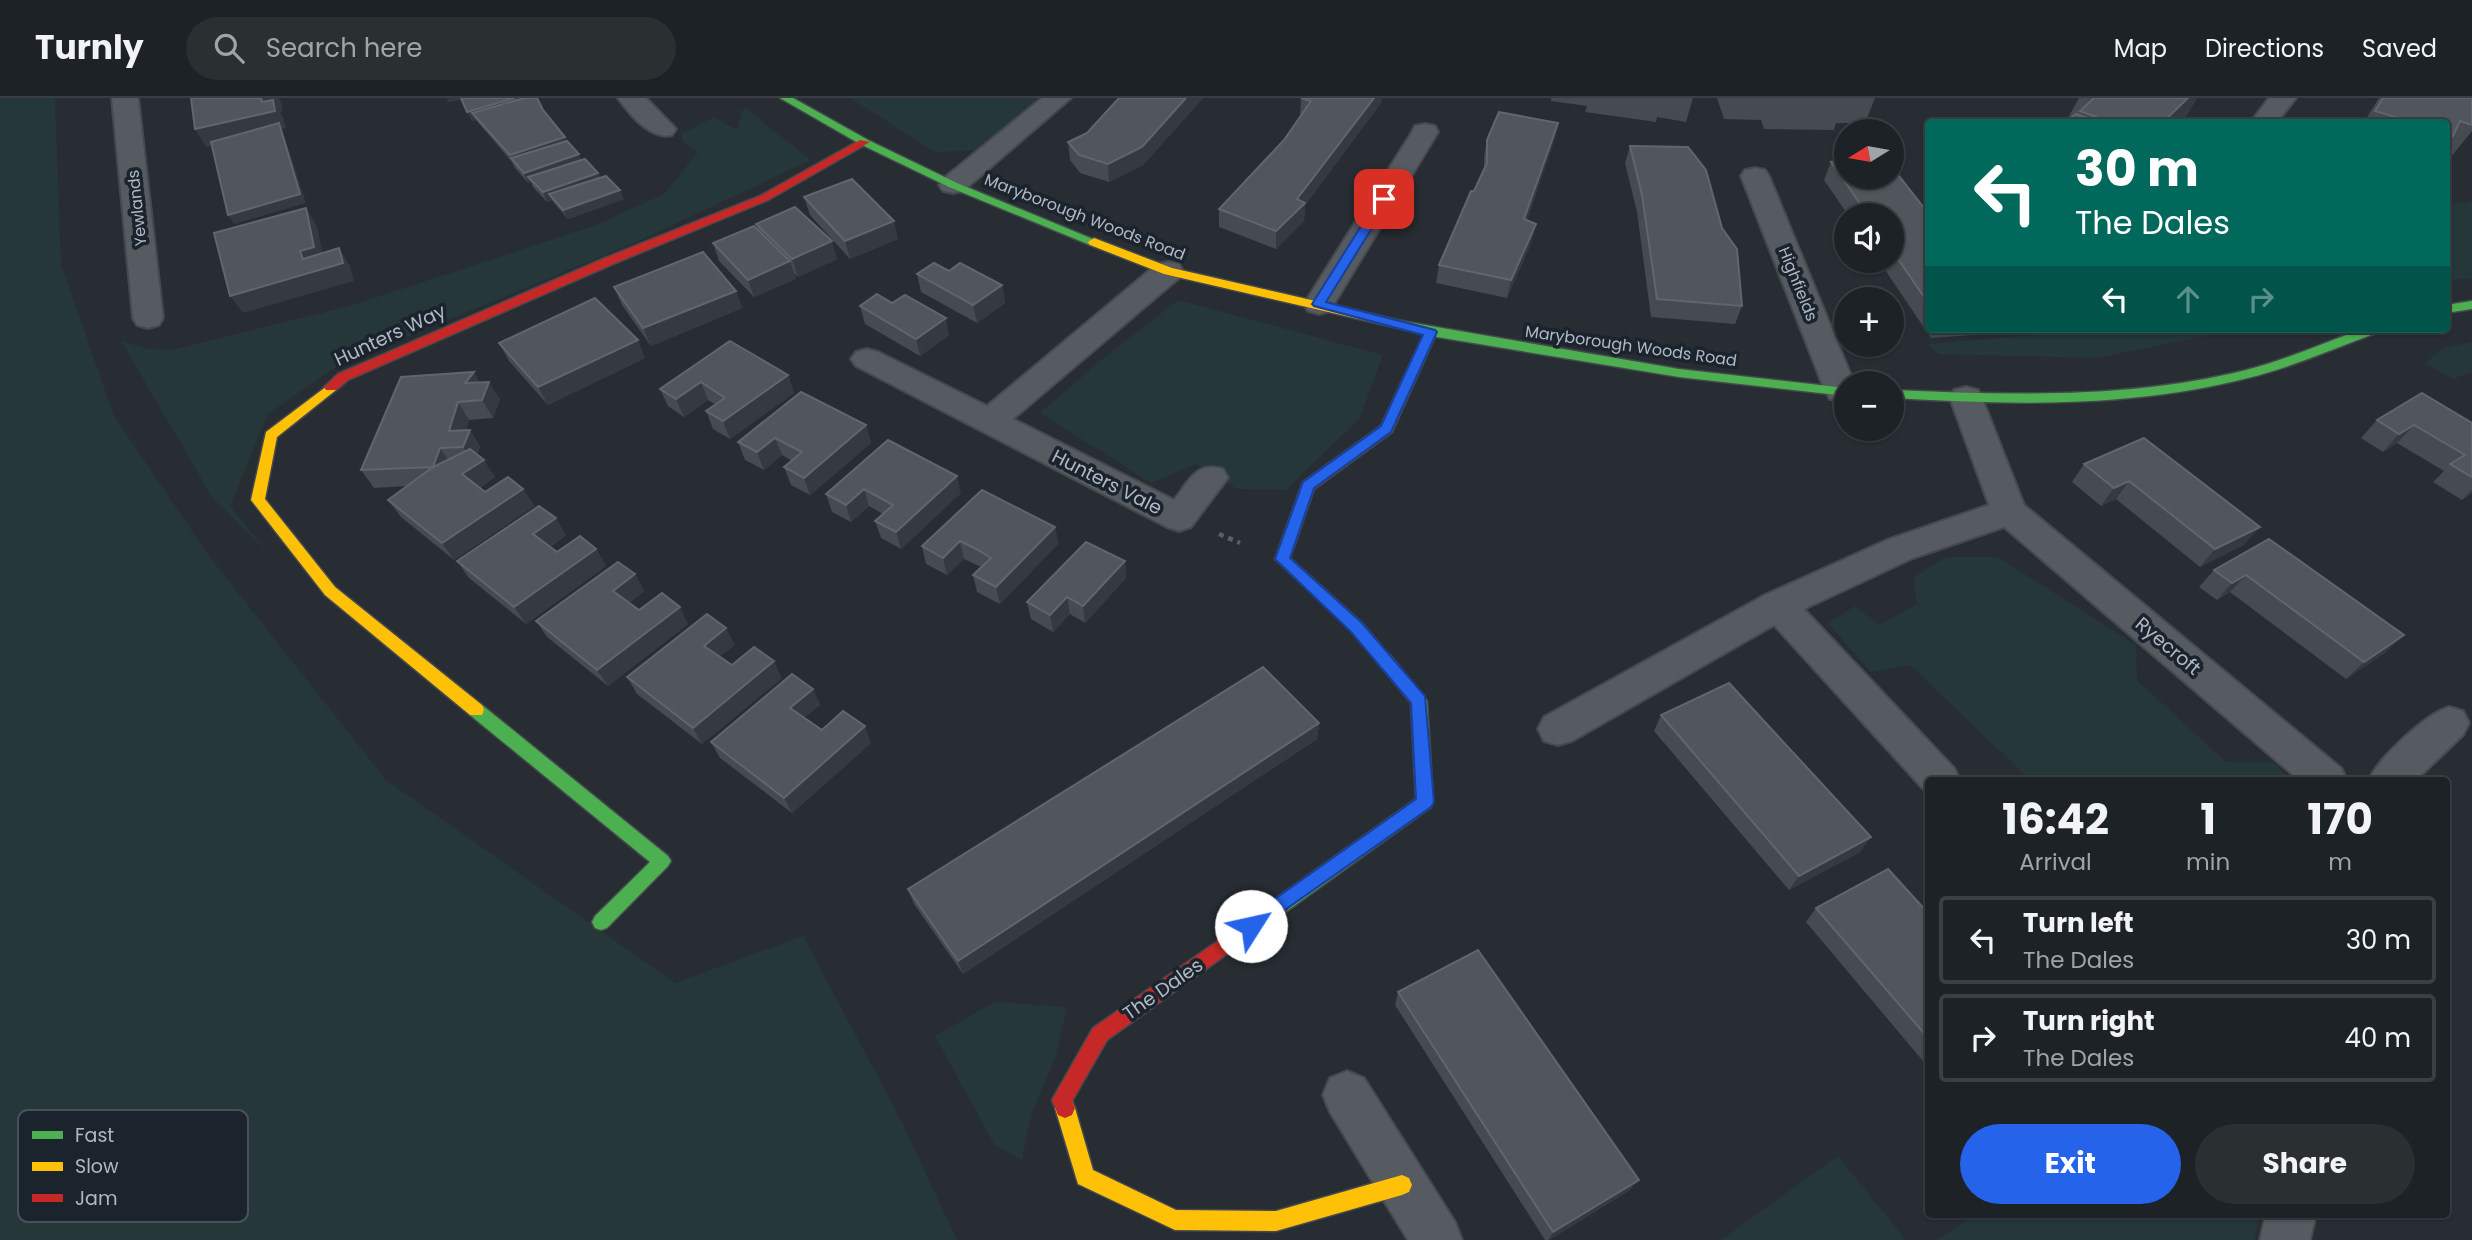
<!DOCTYPE html>
<meta charset="utf-8">
<style>
body{margin:0;font-family:Poppins,sans-serif;background:#2a2f32;color:#f1f3f6;height:100vh;display:flex;flex-direction:column;font-size:26px;white-space:nowrap}
*{box-sizing:border-box;margin:0}
p{font-size:23px;color:#a0a4a7}
.icon{flex:none;width:38px;height:38px;fill:none;stroke:currentColor;stroke-width:2;stroke-linecap:round;stroke-linejoin:round}
.map{position:relative;flex:1;overflow:hidden}
.sheet{position:absolute;left:1925px;top:679px;width:525px;height:441px;display:flex;flex-direction:column;background:#1d2226;border-radius:7px;box-shadow:0 2px 5px #0004,0 0 0 2px #3b3f43}
.sheet>*{flex:none}
.guide{position:absolute;left:1925px;top:21px;width:525px;height:214px;border-radius:7px;box-shadow:0 2px 5px #0004,0 0 0 2px #3b3f43;background:#00695c;color:#fff;overflow:hidden}
.needle{width:46px;rotate:259deg}
.tools{position:absolute;left:1834px;top:21px;display:grid;gap:14px}
.tools a{display:grid;place-items:center;width:70px;height:70px;border-radius:50%;background:#1d2226;box-shadow:0 2px 5px #0004,0 0 0 2px #3b3f43;font-size:35px}
.pin{position:absolute;display:grid;place-items:center;width:60px;height:60px;color:#fff;margin:-30px;border-radius:14px;box-shadow:0 4px 10px #0006}
.me{position:absolute;width:77px;margin:-38px;rotate:55deg;stroke-linejoin:round;filter:drop-shadow(0 0 5px #0008)}
.turn{display:flex;align-items:center;gap:24px;height:147px;padding:0 35px;font-size:32px}
.turn .icon{width:91px;height:91px;stroke-width:2.5}
.turn b{display:block;font-size:49px;line-height:60px}
.lanes{display:flex;align-items:center;height:66px;padding:0 35px;background:#0003;justify-content:center;gap:35px;direction:ltr}
.lanes .off{opacity:.35}
.eta{display:flex;justify-content:space-evenly;align-items:center;height:119px;text-align:center}
.eta b{font-size:42px;font-weight:700;line-height:49px}
.cta{display:flex;gap:14px;margin-top:auto;padding:14px 35px}
.cta a{flex:1;height:80px;border-radius:42px;background:#2563eb;color:#fff;font-size:28px;font-weight:700;line-height:80px;text-align:center}
.cta a+a{background:#2a2f32;color:#f1f3f6}
ul{padding:0;list-style:none}
li{display:flex;align-items:center;gap:21px;height:88px;margin:0 14px 10px;padding:0 21px;border:4px solid #3b3f43;border-radius:7px}
li div{flex:1}
li b{display:block;font-size:26px}
li em{font-style:normal}
header{display:flex;align-items:center;gap:42px;box-sizing:border-box;height:98px;padding:0 35px;background:#1d2226;border-bottom:2px solid #3b3f43}
header strong{font-size:33px}
nav{display:flex;gap:38px;margin-inline-start:auto;font-size:24px}
.search{width:490px;height:63px;background:#2a2f32;display:flex;align-items:center;gap:18px;box-sizing:border-box;padding:0 24px;border-radius:38px;color:#a0a4a7;font-size:26px}
.map>svg:first-child{display:block}
</style>
<header>
<strong>Turnly</strong>
<div class="search"><svg class="icon" aria-label="search" viewBox="0 0 24 24"><circle cx="10" cy="10" r="6"/><path d="M15 15l6 6"/></svg>Search here</div>
<nav><a>Map</a><a>Directions</a><a>Saved</a></nav>
</header>
<div class="map">
<svg width="2472" height="1142" viewBox="0 0 2472 1142">
<rect width="100%" height="100%" fill="#272d33"/>
<!-- green -->
<g fill="#253739">
<path d="M0 0H55L61 166 114 318 209 458 386 682 675 885 803 838 901 1022 957 1142H0Z"/>
<path d="M850 0H1038L978 52 935 54Z"/>
<path d="M744 9 811 62 641 142 339 267 268 316 230 408 269 456 212 399 121 243 148 251 172 252 350 208 593 128 664 96 698 54 684 45 681 36 714 19 737 32Z"/>
<path d="M2472 103V180L2447 183V104L2468 105Z"/>
<path d="M1178 202 1383 257 1360 320 1286 392 1237 391 1196 366 1151 385 1040 315 1100 263Z"/>
<path d="M2112 231H2242L2096 260 1939 256 1928 246Z"/>
<path d="M2472 244V274L2453 281 2425 265 2444 250Z"/>
<path d="M1945 459H1998L2136 547 2137 582 2226 664H2273L2292 682H2020L2025 677 1910 567 1871 574 1828 525 1855 508 1879 527 1917 506 1914 479Z"/>
<path d="M995 904 1067 909 1056 958 1031 1017 1022 1062 994 1046 935 938Z"/>
<path d="M1838 1058 1906 1142H1721Z"/>
<path d="M1975 1117V1116L2259 1117 2255 1142H1937Z"/>
</g>
<g fill="none" stroke-linecap="round" stroke-linejoin="round">
<defs>
<g id="street">
<path d="M112 0H138L163 220 159 227 148 230 137 227 133 220Z"/>
<path d="M618 0H646L676 31 672 37C651 42 630 17 618 0Z"/>
<path d="M1042 0H1071L963 93 953 95 943 93 939 87 943 81Z"/>
<path d="M2269 0H2296L2277 24H2251Z"/>
<path d="M1425 26 1435 28 1438 34 1334 206 1330 213 1319 216 1308 213 1304 206 1412 34 1415 28Z"/>
<path d="M1755 70 1765 72 1769 78 1854 285H1846V302L1830 301 1825 293 1741 78 1745 72Z"/>
<path d="M1168 164 1179 166 1183 173 1179 180 1013 321 1174 402C1189 383 1196 363 1223 371L1228 380 1191 429 1179 433 1167 429 856 268 851 261 856 254 867 251 878 254 987 308 1157 166Z"/>
<path d="M1966 289 1978 292 1982 300 2024 407 2341 670 2347 682H2299L2004 429 1913 460 1804 511 1954 670 1960 682H1928V695L1926 694 1774 527 1572 643 1558 647 1544 643 1538 631 1544 619 1765 497 1887 442 1989 407 1950 300 1954 292Z"/>
<path d="M2449 609 2463 613 2469 625 2463 637 2416 682H2369C2378 660 2426 616 2449 609Z"/>
<path d="M1347 973 1364 980 1455 1124 1462 1142H1408L1330 1014 1323 997 1330 980Z"/>
<path d="M2266 1116H2316L2310 1142H2260Z"/>
</g>
<g id="fast">
<path d="M780 0H793L868 42 957 85 1100 144 1098 147H1090L949 89 860 46Z"/>
<path d="M2472 203V211L2446 215V207Z"/>
<path d="M1402 223 1679 271 1846 290V298L1679 279 1431 238 1398 230 1396 227Z"/>
<path d="M2362 231H2380L2379 234C2335 250 2293 269 2248 280 2131 310 2011 307 1892 300V292C2011 297 2130 301 2246 272 2286 262 2323 245 2362 231Z"/>
<path d="M1384 555 1390 557 1427 603 1433 704 1431 709 1287 813 1281 815 1275 813 1272 807 1275 801 1416 701 1411 605 1378 565 1376 561 1378 557Z"/>
<path d="M476 605 482 607 668 758 671 763 668 768 607 830 601 832 595 830 592 824 595 818 650 764 470 617 468 612 470 607Z"/>
</g>
<g id="slow">
<path d="M1094 140 1172 170 1402 223 1408 227 1402 231 1164 176 1090 147 1088 144Z"/>
<path d="M331 285 336 286V292L277 339 265 401 335 489 482 607 484 612 482 617H470L325 497 251 402 266 334Z"/>
<path d="M1065 1000 1072 1003 1075 1010 1093 1072 1176 1112 1276 1113 1402 1077 1409 1080 1412 1087 1409 1094 1402 1097 1276 1133 1175 1132 1078 1086 1055 1010 1058 1003Z"/>
</g>
<g id="jam">
<path d="M860 42 870 44 768 102 613 166 348 282 336 292H326L324 289 338 276 605 160 760 98Z"/>
<path d="M1431 230 1437 234 1392 334 1314 391 1290 460 1362 525 1392 561 1390 565H1378L1352 533 1275 461 1303 384 1381 328 1425 234Z"/>
<path d="M1281 799 1287 801 1290 807 1287 813 1107 942 1072 1003 1075 1010 1072 1017 1065 1020 1058 1017 1052 1002 1093 930Z"/>
</g>
</defs>
<!-- street casing -->
<use href="#street" stroke="#44494e" stroke-width="4"/>
<!-- fast casing -->
<use href="#fast" stroke="#44494e" stroke-width="3"/>
<!-- slow casing -->
<use href="#slow" stroke="#44494e" stroke-width="3"/>
<!-- jam casing -->
<use href="#jam" stroke="#44494e" stroke-width="3"/>
<!-- path -->
<path stroke="#5a6065" stroke-width="4.5" stroke-dasharray="5 5" stroke-linecap="butt" d="M1219 436 1240 445"/>
<!-- street -->
<use href="#street" fill="#565a61" fill-rule="evenodd"/>
<!-- fast -->
<use href="#fast" fill="#4caf50" fill-rule="evenodd"/>
<!-- slow -->
<use href="#slow" fill="#ffc107" fill-rule="evenodd"/>
<!-- jam -->
<use href="#jam" fill="#c62828" fill-rule="evenodd"/>
</g>
<!-- wall -->
<g fill="#464a51">
<path d="M447 0H537L543 12 565 39 567 43 582 62 624 101 568 121 554 105 552 102 547 104 533 89 531 84 528 85 515 70 512 64 476 22 472 23 461 1 449 4Z"/>
<path d="M1119 0H1203L1143 67 1109 84 1080 75 1070 62 1068 44 1087 35Z"/>
<path d="M1301 0H1382L1381 5 1305 107 1304 123 1276 151 1219 129V111L1284 42 1301 18H1300Z"/>
<path d="M1551 0H1693L1686 24 1657 19 1656 24 1585 14 1587 8 1551 3Z"/>
<path d="M1717 0H1875L1865 25H1836L1834 32 1764 31 1761 22 1724 21Z"/>
<path d="M2079 0H2197L2186 18 2179 24H2066Z"/>
<path d="M2379 0H2472V33L2446 65V24H2364Z"/>
<path d="M1558 25 1554 43 1527 122 1532 143 1507 200 1436 185 1439 167 1484 71V59L1487 42Z"/>
<path d="M1630 48 1722 130 1742 208 1735 226 1651 219 1637 114 1625 65Z"/>
<path d="M1831 64 1928 115V231H2001L1999 235 1931 240 1879 163H1892V117H1848L1824 82Z"/>
<path d="M804 99 898 141 850 161 810 117Z"/>
<path d="M756 126 837 161 798 179 794 175 796 181 754 199 719 163 713 145 758 132Z"/>
<path d="M949 173 1002 187 1005 205 977 225 921 194 917 176Z"/>
<path d="M614 189 736 193 742 210 651 248 622 207Z"/>
<path d="M860 208 949 237 920 258 865 226Z"/>
<path d="M730 243 788 277 794 295 730 341 713 331 706 313 715 306 708 302 684 319 668 308 660 291Z"/>
<path d="M499 245 645 260 548 307 509 263Z"/>
<path d="M480 284 500 301 493 320 469 322 466 332H470L480 349 477 357 495 379 480 390 485 394 523 391 534 408 454 462 401 419 388 402 407 388 374 390 361 372Z"/>
<path d="M2377 322 2472 325V395L2462 402 2433 384 2444 373 2397 345 2383 354 2361 340Z"/>
<path d="M866 327 871 345 810 397 791 387 784 369 792 363 782 357 764 372 745 362 738 344Z"/>
<path d="M2144 340 2245 446 2200 469 2116 401 2101 408 2072 384 2084 366Z"/>
<path d="M888 342 961 395 901 451 881 440 875 423 883 416 869 408 851 424 832 414 826 396Z"/>
<path d="M1055 429 1058 446 1000 506 977 494 973 477 981 469 964 461 947 477 926 466 922 448Z"/>
<path d="M566 437 550 449 557 454 596 451 606 468 526 526 469 480 457 463Z"/>
<path d="M2269 441 2386 554 2346 581 2230 494 2217 502 2199 489 2214 472Z"/>
<path d="M1125 463 1126 480 1085 525 1070 516 1053 534 1031 521 1027 504Z"/>
<path d="M635 476 644 493 629 505 639 512 688 526 608 588 547 539 536 523Z"/>
<path d="M735 547 720 558 732 567 782 580 702 646 637 596 627 579Z"/>
<path d="M813 591 820 607 804 620 822 632 871 645 792 715 720 660 711 644Z"/>
<path d="M1661 617 1860 754 1789 792 1654 633Z"/>
<path d="M1319 625 1317 641 963 876 914 806 908 791Z"/>
<path d="M1816 810 1928 815V969L1806 824Z"/>
<path d="M1398 894 1630 1092 1549 1142H1545L1395 907Z"/>
</g>
<!-- shaded-wall -->
<g fill="#353a40">
<path d="M261 0H279L281 5 283 13 280 14 283 19 286 30 282 31 306 105 234 126 228 117 281 32 206 49 195 31 262 4Z"/>
<path d="M447 0H467L449 4Z"/>
<path d="M515 0H532L472 15 476 22 472 23 467 14Z"/>
<path d="M1186 0H1203L1143 67 1109 84 1108 66Z"/>
<path d="M1374 0H1382L1381 5 1305 107 1304 123 1276 151V133L1297 101Z"/>
<path d="M2188 0H2197L2186 18 2179 24H2163Z"/>
<path d="M1558 25 1554 43 1521 139 1524 121Z"/>
<path d="M565 39 569 48 513 63 510 57Z"/>
<path d="M579 56 583 66 528 79 531 84 528 85 524 75Z"/>
<path d="M598 75 602 84 549 96 552 102 547 104 543 94Z"/>
<path d="M620 92 624 101 568 121 563 112Z"/>
<path d="M306 110 317 128 325 167 339 150 350 168 354 183 243 215 230 198 300 153Z"/>
<path d="M894 123 898 141 850 161 845 143Z"/>
<path d="M1536 126 1532 143 1507 200 1511 182Z"/>
<path d="M832 143 837 161 798 179 792 161Z"/>
<path d="M790 163 796 181 754 199 748 182Z"/>
<path d="M1002 187 1005 205 977 225 973 207Z"/>
<path d="M736 193 742 210 651 248 643 230Z"/>
<path d="M946 220 949 237 920 258 916 241Z"/>
<path d="M638 242 645 260 548 307 538 289Z"/>
<path d="M474 274 484 292 476 303 465 285Z"/>
<path d="M788 277 794 295 730 341 723 323Z"/>
<path d="M489 284 500 301 493 320 482 302Z"/>
<path d="M701 284 708 302 684 319 676 301Z"/>
<path d="M458 304 469 322 460 350 449 333Z"/>
<path d="M866 327 871 345 810 397 804 380Z"/>
<path d="M2414 327 2397 345 2383 354 2399 336Z"/>
<path d="M470 332 480 349 474 367 463 349Z"/>
<path d="M775 340 782 357 764 372 757 354Z"/>
<path d="M440 350 452 367 433 369Z"/>
<path d="M484 362 495 379 474 394 462 376Z"/>
<path d="M957 378 961 395 901 451 896 434Z"/>
<path d="M2129 383 2116 401 2101 408 2114 390Z"/>
<path d="M523 391 534 408 454 462 442 445Z"/>
<path d="M864 391 869 408 851 424 846 407Z"/>
<path d="M2472 392V395L2462 402Z"/>
<path d="M556 420 566 437 543 453 533 436Z"/>
<path d="M1055 429 1058 446 1000 506 996 489Z"/>
<path d="M2260 429 2245 446 2200 469 2215 451Z"/>
<path d="M960 443 964 461 947 477 943 460Z"/>
<path d="M596 451 606 468 526 526 514 509Z"/>
<path d="M1125 463 1126 480 1085 525 1083 508Z"/>
<path d="M635 476 644 493 622 510 613 493Z"/>
<path d="M2246 477 2230 494 2217 502 2232 485Z"/>
<path d="M1067 499 1070 516 1053 534 1050 517Z"/>
<path d="M680 509 688 526 608 588 597 572Z"/>
<path d="M726 530 735 547 713 564 704 548Z"/>
<path d="M2404 537 2386 554 2346 581 2364 564Z"/>
<path d="M774 563 782 580 702 646 693 630Z"/>
<path d="M813 591 820 607 797 626 790 610Z"/>
<path d="M1319 625 1317 641 963 876 958 863Z"/>
<path d="M865 628 871 645 792 715 784 700Z"/>
<path d="M1871 739 1860 754 1789 792 1799 778Z"/>
<path d="M1639 1082 1630 1092 1549 1142H1548L1553 1134Z"/>
</g>
<!-- building -->
<g fill="#51565d" stroke="#60656e" stroke-width="2">
<path d="M191 0H261L262 4 273 2 275 13 195 31Z"/>
<path d="M461 0H515L467 14Z"/>
<path d="M524 0H537L543 12 565 39 510 57 472 15Z"/>
<path d="M1119 0H1186L1142 49 1108 66 1079 57 1068 44 1087 35Z"/>
<path d="M1301 0H1374L1297 101 1305 105 1276 133 1219 111 1284 42 1311 3Z"/>
<path d="M2094 0H2188L2163 24H2110L2080 13Z"/>
<path d="M2383 0H2472V27L2460 23 2453 38 2446 36V24H2412L2375 13Z"/>
<path d="M1499 14 1558 25 1524 121 1536 126 1511 182 1439 167 1471 93H1474L1487 65V42Z"/>
<path d="M2076 16 2098 24H2066Z"/>
<path d="M279 25 300 96 228 117 211 44Z"/>
<path d="M567 43 579 56 524 75 511 60Z"/>
<path d="M1630 48 1688 49 1706 72 1722 130 1737 151 1742 208 1657 201 1642 97Z"/>
<path d="M585 61 598 75 543 94 528 79Z"/>
<path d="M1846 63V79H1892V69L1928 115V205L1892 152V117H1868L1831 64Z"/>
<path d="M606 78 620 92 563 112 549 96Z"/>
<path d="M852 81 894 123 845 143 804 99Z"/>
<path d="M795 109 832 143 792 161 756 126Z"/>
<path d="M306 110 314 149 300 153 303 161 339 150 343 165 230 198 214 135Z"/>
<path d="M754 128 790 163 748 182 713 145Z"/>
<path d="M703 154 736 193 643 230 614 189Z"/>
<path d="M934 165 949 173 960 165 1002 187 973 207 917 176Z"/>
<path d="M877 196 892 205 905 197 946 220 916 241 860 208Z"/>
<path d="M595 200 638 242 538 289 499 245Z"/>
<path d="M730 243 788 277 723 323 706 313 725 300 701 284 676 301 660 291Z"/>
<path d="M474 274 465 285 489 284 482 302 458 304 449 333 470 332 463 349 440 350 433 369 361 372 401 279Z"/>
<path d="M801 294 866 327 804 380 784 369 802 354 775 340 757 354 738 344Z"/>
<path d="M2422 295 2472 325V379L2450 366 2465 357 2414 327 2399 336 2377 322Z"/>
<path d="M2144 340 2260 429 2215 451 2129 383 2114 390 2084 366Z"/>
<path d="M888 342 957 378 896 434 875 423 893 407 864 391 846 407 826 396Z"/>
<path d="M470 351 484 362 462 376 485 394 508 379 523 391 442 445 388 402 433 369Z"/>
<path d="M982 392 1055 429 996 489 973 477 991 460 976 451 960 443 943 460 922 448Z"/>
<path d="M539 408 556 420 533 436 557 454 580 438 596 451 514 509 457 463Z"/>
<path d="M2269 441 2404 537 2364 564 2246 477 2232 485 2214 472Z"/>
<path d="M1086 444 1125 463 1083 508 1067 499 1050 517 1027 504Z"/>
<path d="M618 464 635 476 613 493 639 512 662 495 680 509 597 572 536 523Z"/>
<path d="M707 516 726 530 704 548 732 567 754 549 774 563 693 630 627 579Z"/>
<path d="M1263 569 1319 625 958 863 908 791Z"/>
<path d="M792 576 813 591 790 610 822 632 843 613 865 628 784 700 711 644Z"/>
<path d="M1729 585 1871 739 1799 778 1661 617Z"/>
<path d="M1888 771 1928 815V940L1816 810Z"/>
<path d="M1478 852 1639 1082 1553 1134 1398 894Z"/>
</g>
<!-- route -->
<path fill="#2563eb" stroke="#184099" stroke-width="2" d="M1380 98 1390 101 1326 204 1435 232 1437 234 1391 334 1314 390 1290 460 1362 525 1425 598 1434 704 1431 709 1251 836 1245 833 1242 828 1245 822 1416 701 1411 605 1351 534 1275 461 1303 384 1381 328 1423 237 1314 208 1312 206Z"/>
<g text-anchor="middle" dominant-baseline="central" stroke-width="7" stroke-linejoin="round" paint-order="stroke">
<!-- far-street labels -->
<g font-size="16" fill="#b0b8c5" stroke="#1b232d">
<text transform="translate(137 110) rotate(-96)">Yewlands</text>
<text transform="translate(1085 119) rotate(21)">Maryborough Woods Road</text>
<text transform="translate(1798 186) rotate(68)">Highfields</text>
<text transform="translate(1631 248) rotate(8)">Maryborough Woods Road</text>
</g>
<!-- street labels -->
<g font-size="19" fill="#b0b8c5" stroke="#1b232d">
<text transform="translate(390 237) rotate(-25)">Hunters Way</text>
<text transform="translate(1107 384) rotate(27)">Hunters Vale</text>
<text transform="translate(2168 548) rotate(40)">Ryecroft</text>
<text transform="translate(1163 891) rotate(-35)">The Dales</text>
</g>
</g>
<!-- legend -->
<rect x="18" y="1012" width="230" height="112" rx="10" fill="#1b232d" stroke="#48505b" stroke-width="2"/>
<rect x="32" y="1033" width="31" height="8" fill="#4caf50"/>
<rect x="32" y="1064" width="31" height="9" fill="#ffc107"/>
<rect x="32" y="1096" width="31" height="8" fill="#c62828"/>
<g font-size="19" fill="#b0b8c5">
<text x="75" y="1044">Fast</text>
<text x="75" y="1075">Slow</text>
<text x="75" y="1107">Jam</text>
</g>
</svg>
<div class="tools">
<a><svg class="needle" viewBox="-14 -14 28 28"><path d="M0-13l5 13h-10z" fill="#e53935"/><path d="M0 13l5-13h-10z" fill="#a0a4a7"/></svg></a>
<a><svg class="icon" aria-label="sound" viewBox="0 0 24 24"><path d="M4 9h4l5-4v14l-5-4H4zM17 9q2 3 0 6"/></svg></a>
<a>+</a>
<a>−</a>
</div>
<div class="pin" style="left:1384px;top:101px;background:#d93025"><svg class="icon" aria-label="arrive" viewBox="0 0 24 24"><path d="M6 21V4h12l-3 4 3 4H6"/></svg></div>
<svg class="me" style="left:1251px;top:828px" viewBox="-20 -20 40 40"><circle r="19" fill="#fff"/><path d="M0-13L10 11 0 6-10 11z" fill="#2563eb"/></svg>
<div class="guide">
<div class="turn"><svg class="icon" aria-label="left" viewBox="0 0 24 24"><path d="M17 20v-9H6M10 6l-5 5 5 5"/></svg><div><b>30 m</b>The Dales</div></div>
<div class="lanes"><svg class="icon" aria-label="left" viewBox="0 0 24 24"><path d="M17 20v-9H6M10 6l-5 5 5 5"/></svg><svg class="icon off" aria-label="ahead" viewBox="0 0 24 24"><path d="M12 20V5M6 11l6-6 6 6"/></svg><svg class="icon off" aria-label="right" viewBox="0 0 24 24"><path d="M7 20v-9h11M14 6l5 5-5 5"/></svg></div>
</div>
<section class="sheet">
<div class="eta">
<div><b>16:42</b><p>Arrival</p></div>
<div><b>1</b><p>min</p></div>
<div><b>170</b><p>m</p></div>
</div>
<ul>
<li><svg class="icon" aria-label="left" viewBox="0 0 24 24"><path d="M17 20v-9H6M10 6l-5 5 5 5"/></svg><div><b>Turn left</b><p>The Dales</p></div><em>30 m</em></li>
<li><svg class="icon" aria-label="right" viewBox="0 0 24 24"><path d="M7 20v-9h11M14 6l5 5-5 5"/></svg><div><b>Turn right</b><p>The Dales</p></div><em>40 m</em></li>
</ul>
<div class="cta"><a>Exit</a><a>Share</a></div>
</section>
</div>
